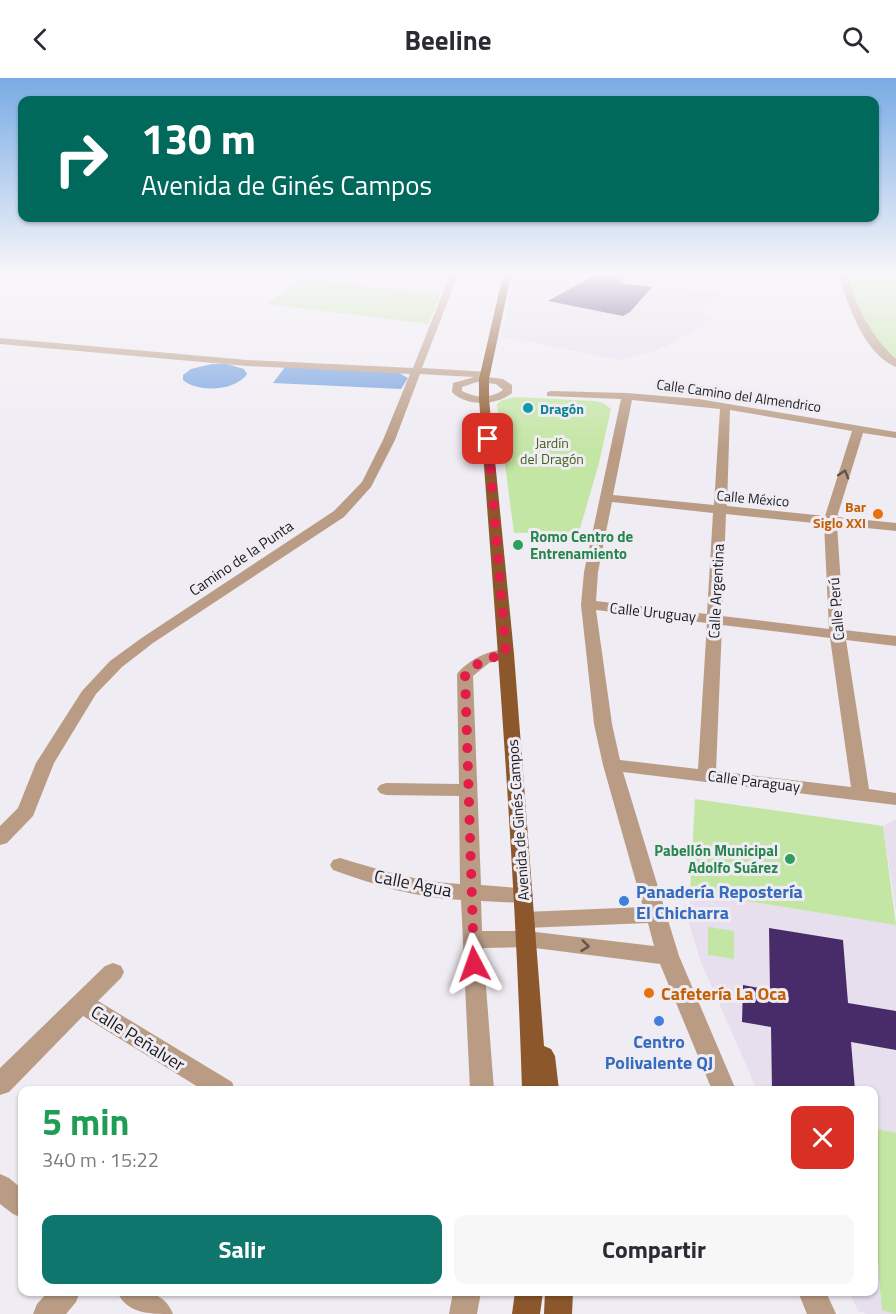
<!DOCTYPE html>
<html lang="es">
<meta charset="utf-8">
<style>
body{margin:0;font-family:"Titillium Web",sans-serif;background:#f7f7f7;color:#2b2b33;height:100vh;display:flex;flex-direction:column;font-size:22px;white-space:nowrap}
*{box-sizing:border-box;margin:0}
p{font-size:20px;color:#7c7c81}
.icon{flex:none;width:33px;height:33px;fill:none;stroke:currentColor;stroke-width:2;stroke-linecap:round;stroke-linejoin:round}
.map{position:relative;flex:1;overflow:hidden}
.sheet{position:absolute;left:18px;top:1008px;width:860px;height:210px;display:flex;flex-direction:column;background:#fff;border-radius:12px;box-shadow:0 2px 4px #0004}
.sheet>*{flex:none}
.top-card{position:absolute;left:18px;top:18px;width:861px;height:126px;border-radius:12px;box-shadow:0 2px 4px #0004;background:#00695c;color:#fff;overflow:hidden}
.pin{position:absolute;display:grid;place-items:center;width:51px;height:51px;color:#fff;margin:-26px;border-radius:12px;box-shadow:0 3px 9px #0006}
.me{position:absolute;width:66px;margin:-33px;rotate:356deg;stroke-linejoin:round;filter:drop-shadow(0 0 4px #0008)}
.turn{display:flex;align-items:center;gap:21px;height:126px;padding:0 24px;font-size:27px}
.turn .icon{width:78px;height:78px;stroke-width:2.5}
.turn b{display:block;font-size:42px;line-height:51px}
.round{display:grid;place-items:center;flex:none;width:63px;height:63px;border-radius:12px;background:#f7f7f7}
.summary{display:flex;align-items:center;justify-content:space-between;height:102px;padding:0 24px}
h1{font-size:36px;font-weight:700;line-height:45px;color:#1e9e55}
.action{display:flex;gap:12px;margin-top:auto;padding:12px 24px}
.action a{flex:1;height:69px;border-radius:12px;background:#0f766e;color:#fff;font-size:24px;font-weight:700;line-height:69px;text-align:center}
.action a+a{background:#f7f7f7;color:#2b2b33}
header{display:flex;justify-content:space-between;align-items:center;height:78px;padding:0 24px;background:#fff;font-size:27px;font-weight:700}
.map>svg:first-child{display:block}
</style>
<header><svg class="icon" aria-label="back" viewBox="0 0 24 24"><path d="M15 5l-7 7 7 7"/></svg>Beeline<svg class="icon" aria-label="search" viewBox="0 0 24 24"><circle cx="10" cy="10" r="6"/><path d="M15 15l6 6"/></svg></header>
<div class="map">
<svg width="896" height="1236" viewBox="0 0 896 1236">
<rect width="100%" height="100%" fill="#efecf3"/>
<!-- built -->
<g fill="#e7dfed">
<path d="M515 197H662L654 206 719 216 701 235 711 242 673 265 652 274 619 282 501 258Z"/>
<path d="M896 741V833L883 748Z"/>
<path d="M690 814 896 847V1236H869L858 1233 849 1214H873V1012H757L701 884 683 827 690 828Z"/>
</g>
<!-- green -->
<g fill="#c4e6a4">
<path d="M847 197H896V283L868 252 853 219Z"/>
<path d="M302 200 440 217 428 246 267 226Z"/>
<path d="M515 319 594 323 603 325 611 331 599 385 579 454 514 455 497 326 502 322Z"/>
<path d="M695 721 883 748 896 847 690 814Z"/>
<path d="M708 849 734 853V881L708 877Z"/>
<path d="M873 1050 896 1055V1236L882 1232 873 1126Z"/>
</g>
<!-- water -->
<g fill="#719ede">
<path d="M212 286H227L244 291 247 296C236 313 198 315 183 302V297L191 291Z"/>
<path d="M285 289 399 295 408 300 401 311 273 305Z"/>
</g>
<!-- building -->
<g fill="#482c6a">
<path d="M595 197H626L619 205 652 209 630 234 623 238 548 223Z"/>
<path d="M769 850 843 862 848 925 896 933V972L851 964 855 1012H772L771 949 742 944 743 907 770 912Z"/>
</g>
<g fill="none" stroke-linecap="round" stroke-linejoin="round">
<!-- minor -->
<g fill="#ba9c85" fill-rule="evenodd">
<path d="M450 197H458L422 290 489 294 490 296 486 299 503 301 512 307V315C495 328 467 329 452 314L453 305 474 299 420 296 395 362 371 409 344 439 153 565 122 589 96 616 54 685 33 738 7 765 0 767V748L18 730 36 685 82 613 110 583 143 559 334 433 362 404 383 362 410 296 247 288 0 266V260L247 282 413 290ZM477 304 496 306 503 312C490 321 475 320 462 313V309Z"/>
<path d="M839 197H847C857 230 870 257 896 281V289C865 277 847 226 839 197Z"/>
<path d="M551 313 627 315 699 321 896 354V360L863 355 837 439 896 445V453L837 447 844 552 896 558V568L846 562 869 711 896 715V727L623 694 679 878 736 1012H712L660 886 527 869 483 870 494 1012H470L461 822C416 820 375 807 333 792L330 787 333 782 340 780C380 792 418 804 460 806L459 718 386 717 380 715 377 711 380 707 386 705 459 706 457 596C468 582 493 568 512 573L514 576 512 579 489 585 473 598 481 807 530 811 533 817 530 823 523 825 481 823 482 853H527L654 868 648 845 525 850 518 848 515 842 518 836 525 834 643 829 603 687 594 646 581 527 584 494 621 321 547 318V314ZM632 322 720 331 714 427 613 417ZM730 332 852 353 825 438 727 428ZM612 424 713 435 707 536 596 523 598 494ZM726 436 824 446 829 551 722 538ZM596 532 707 545 698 691 620 682 612 646ZM722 547 830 560 851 709 716 693Z"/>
<path d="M113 885 121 888 124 894 121 900 98 923 232 1004 235 1012H203L83 938 9 1014 0 1017V990L105 888Z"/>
<path d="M0 1096 9 1100 22 1111V1140L13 1136 0 1126Z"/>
<path d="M48 1214H80L76 1224 66 1236H33L37 1226Z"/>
<path d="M117 1214C140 1211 163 1211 173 1236 148 1236 128 1236 117 1214Z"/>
<path d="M453 1214H481L477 1236H449Z"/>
<path d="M798 1214H826L836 1236H807Z"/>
</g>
<!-- primary -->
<g fill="#8b572b" fill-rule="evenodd">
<path d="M503 197H511L489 301V321L514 576 544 968 551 971 555 978 559 1012H522C515 781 496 551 479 321V301Z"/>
<path d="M515 1214H543L540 1236H512Z"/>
<path d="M545 1214H573L572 1236H544Z"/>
</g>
</g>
<!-- one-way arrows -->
<defs><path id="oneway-chevron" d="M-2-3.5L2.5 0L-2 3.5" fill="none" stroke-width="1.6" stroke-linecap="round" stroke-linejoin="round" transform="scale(1.5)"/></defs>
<g stroke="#63554c">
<use href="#oneway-chevron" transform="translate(844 396) rotate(-73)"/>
<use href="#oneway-chevron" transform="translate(585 868) rotate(7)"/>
</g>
<!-- sky -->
<linearGradient id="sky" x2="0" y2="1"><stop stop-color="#78abe4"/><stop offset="0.53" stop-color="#f8f6fa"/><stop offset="1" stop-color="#f8f6fa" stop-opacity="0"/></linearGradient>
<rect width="896" height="370" fill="url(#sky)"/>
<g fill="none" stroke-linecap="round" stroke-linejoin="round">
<!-- route -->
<path stroke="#e11d48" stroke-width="10" stroke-dasharray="0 18" d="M474 886 465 596 483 582 506 576 488 361"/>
</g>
<!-- markers -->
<circle fill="#0f9aa8" stroke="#efecf3" stroke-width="2" cx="528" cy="330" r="6"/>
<g fill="#e8710a" stroke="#efecf3" stroke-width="2">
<circle cx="878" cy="436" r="6"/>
<circle cx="649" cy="915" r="6"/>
</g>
<g fill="#2e9e5b" stroke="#efecf3" stroke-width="2">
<circle cx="518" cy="467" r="6"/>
<circle cx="790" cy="781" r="6"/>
</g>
<g fill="#3f7fe0" stroke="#efecf3" stroke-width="2">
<circle cx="624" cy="823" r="6"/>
<circle cx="659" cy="943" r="6"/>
</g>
<g text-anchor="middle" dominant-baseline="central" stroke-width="6" stroke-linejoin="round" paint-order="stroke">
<!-- far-street labels -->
<g font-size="14" fill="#1c1b1d" stroke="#efecf3">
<text transform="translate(739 317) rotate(8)">Calle Camino del Almendrico</text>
<text transform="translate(753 420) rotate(5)">Calle México</text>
</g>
<!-- far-culture labels -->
<g font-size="14" font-weight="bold" fill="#0d838f" stroke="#efecf3" text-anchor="start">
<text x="540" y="330">Dragón</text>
</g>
<!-- far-park labels -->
<g font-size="14" fill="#416115" stroke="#efecf3">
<text x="552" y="364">Jardín<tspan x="552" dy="16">del Dragón</tspan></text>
</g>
<!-- far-food labels -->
<g font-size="14" font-weight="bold" fill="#c56008" stroke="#efecf3" text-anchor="end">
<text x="866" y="428">Bar<tspan x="866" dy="16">Siglo XXI</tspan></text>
</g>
<!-- leisure labels -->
<g font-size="15" font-weight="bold" fill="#27864d" stroke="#efecf3" text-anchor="start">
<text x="530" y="458">Romo Centro de<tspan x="530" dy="17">Entrenamiento</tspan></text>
<text x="778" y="772" text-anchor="end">Pabellón Municipal<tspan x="778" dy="17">Adolfo Suárez</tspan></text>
</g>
<!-- street labels -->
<g font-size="15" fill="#1c1b1d" stroke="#efecf3">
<text transform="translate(241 480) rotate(-34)">Camino de la Punta</text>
<text transform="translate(716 513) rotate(-87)">Calle Argentina</text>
<text transform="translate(836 531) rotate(-95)">Calle Perú</text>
<text transform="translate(653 534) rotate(6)">Calle Uruguay</text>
<text transform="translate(754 703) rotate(7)">Calle Paraguay</text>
<text transform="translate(518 742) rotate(-94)">Avenida de Ginés Campos</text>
</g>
<!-- near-street labels -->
<g font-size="18" fill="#1c1b1d" stroke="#efecf3">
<text transform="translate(413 805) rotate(11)">Calle Agua</text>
<text transform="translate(138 960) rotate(32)">Calle Peñalver</text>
</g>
<!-- near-shop labels -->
<g font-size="18" font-weight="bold" fill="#366cbe" stroke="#efecf3" text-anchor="start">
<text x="636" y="813">Panadería Repostería<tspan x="636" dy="21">El Chicharra</tspan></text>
<text x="659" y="963" text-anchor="middle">Centro<tspan x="659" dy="21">Polivalente QJ</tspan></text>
</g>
<!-- near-food labels -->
<g font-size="18" font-weight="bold" fill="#c56008" stroke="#efecf3" text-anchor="start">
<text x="661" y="915">Cafetería La Oca</text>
</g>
</g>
</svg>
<div class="pin" style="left:488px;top:361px;background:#d93025"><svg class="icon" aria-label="arrive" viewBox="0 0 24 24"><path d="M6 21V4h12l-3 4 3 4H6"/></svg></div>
<svg class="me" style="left:474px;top:886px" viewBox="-20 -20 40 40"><path d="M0-17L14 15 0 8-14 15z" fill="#e11d48" stroke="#fff" stroke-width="4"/></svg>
<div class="top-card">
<div class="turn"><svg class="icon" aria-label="right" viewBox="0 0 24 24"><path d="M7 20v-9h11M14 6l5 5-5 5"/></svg><div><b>130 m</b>Avenida de Ginés Campos</div></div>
</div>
<section class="sheet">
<div class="summary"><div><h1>5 min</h1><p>340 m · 15:22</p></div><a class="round" style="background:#d93025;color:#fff"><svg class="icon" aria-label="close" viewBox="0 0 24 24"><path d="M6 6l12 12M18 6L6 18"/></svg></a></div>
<div class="action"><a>Salir</a><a>Compartir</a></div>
</section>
</div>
